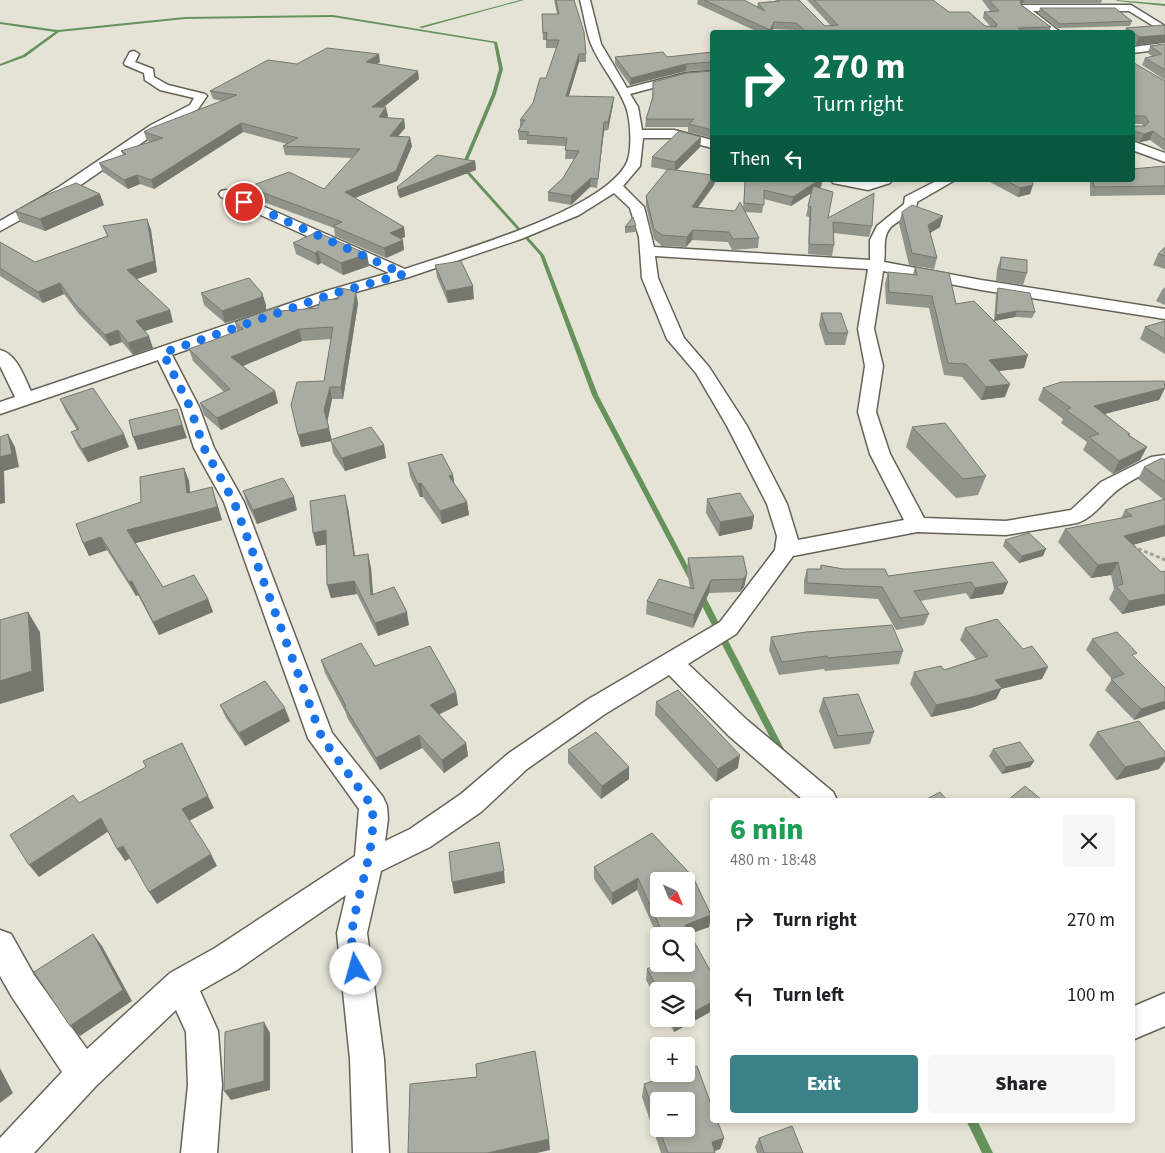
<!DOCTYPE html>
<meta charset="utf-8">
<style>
body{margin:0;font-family:"Source Sans 3",sans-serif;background:#f6f6f6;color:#202124;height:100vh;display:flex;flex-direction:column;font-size:19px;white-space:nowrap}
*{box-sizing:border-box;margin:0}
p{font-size:16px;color:#757577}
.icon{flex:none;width:28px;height:28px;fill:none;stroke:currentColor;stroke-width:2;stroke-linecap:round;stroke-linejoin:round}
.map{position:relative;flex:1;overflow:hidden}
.sheet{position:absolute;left:710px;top:798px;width:425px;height:325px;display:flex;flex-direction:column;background:#fff;border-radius:5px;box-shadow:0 2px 8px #0003}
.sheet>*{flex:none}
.hud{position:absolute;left:710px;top:30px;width:425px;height:152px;border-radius:5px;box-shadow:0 2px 8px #0003;background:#0b6e4f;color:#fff;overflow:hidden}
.needle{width:32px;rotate:136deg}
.fabs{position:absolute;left:650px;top:872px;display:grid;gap:10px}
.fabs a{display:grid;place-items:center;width:45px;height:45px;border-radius:5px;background:#fff;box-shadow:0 2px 8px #0003;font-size:25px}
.pin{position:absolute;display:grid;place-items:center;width:42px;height:42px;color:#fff;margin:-21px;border:2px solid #fff;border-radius:50%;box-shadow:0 1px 5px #0007}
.me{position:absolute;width:55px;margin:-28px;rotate:353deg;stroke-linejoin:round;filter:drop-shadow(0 0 4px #0008)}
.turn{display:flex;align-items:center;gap:18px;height:105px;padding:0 20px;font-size:22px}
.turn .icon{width:65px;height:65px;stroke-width:2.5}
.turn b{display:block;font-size:35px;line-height:42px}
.then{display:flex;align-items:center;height:48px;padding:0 20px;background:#0003;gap:10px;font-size:19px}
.round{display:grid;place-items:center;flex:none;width:52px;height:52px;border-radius:5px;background:#f6f6f6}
.overview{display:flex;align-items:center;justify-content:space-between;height:85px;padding:0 20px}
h1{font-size:30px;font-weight:800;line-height:38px;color:#1e9e55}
.action{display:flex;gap:10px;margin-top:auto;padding:10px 20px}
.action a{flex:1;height:58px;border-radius:5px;background:#3a8287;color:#fff;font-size:20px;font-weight:800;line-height:58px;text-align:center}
.action a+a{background:#f6f6f6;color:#202124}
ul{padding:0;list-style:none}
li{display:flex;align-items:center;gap:15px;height:75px;padding:0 20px}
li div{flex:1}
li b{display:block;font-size:19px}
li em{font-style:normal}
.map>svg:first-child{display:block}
</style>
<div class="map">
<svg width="1165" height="1153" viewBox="0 0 1165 1153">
<rect width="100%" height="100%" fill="#e5e3d5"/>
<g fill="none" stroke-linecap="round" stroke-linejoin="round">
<!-- stream -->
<g fill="#65935b" fill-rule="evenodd">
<path d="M520 0H524L422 28 419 27Z"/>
<path d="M1116 0 1165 4V6L1117 1Z"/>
<path d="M333 15 497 42 503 69 496 94 465 167 544 255 598 395 694 578 693 580H691L688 578 592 395 540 255 461 167 492 94 499 69 494 43 333 17 185 19 59 32 25 57 0 66V64L23 55 55 32 0 24V22L58 30 185 17Z"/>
<path d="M701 593 705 596 785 751 786 753 785 755 782 756 779 755 697 596Z"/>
<path d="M966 1120H977L993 1153H982Z"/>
</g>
<defs>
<g id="street">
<path d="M580 0H590L601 44 627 88 686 73 712 71V77L686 79 630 94 638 107 642 130H674L712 140V148L674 138H643L640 166 623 186 644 207 654 247 870 260V240L877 226 904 204 905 197 938 180H955L917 202C918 213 897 220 890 228 882 238 886 250 884 262L981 280 1165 309V319L981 290 883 271 874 329 883 366 876 412 890 454 924 518 1006 521 1071 510 1101 482 1151 457 1165 455V467C1153 467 1122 485 1113 494 1102 504 1091 519 1077 523L1006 535 917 532 793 556 736 634 688 664 747 720 833 792 837 800H803L729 736 669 675 605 714 527 769 481 812 430 847 381 871 367 933 384 1059 389 1153H353L350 1059 337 933 346 895 237 970 200 991 218 1031 222 1085 217 1153H181L188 1085 186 1032 176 1010 96 1086 34 1153H0V1138L62 1072 12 997 0 976V930L11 934 34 975 87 1049 170 973 215 948 355 856 359 809 308 738 224 502 194 448 181 407 158 360 0 414V402L15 397 0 366V350C17 354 24 377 31 391L326 291 389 273 221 197 219 194 221 191 226 190 405 269C458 251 596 213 625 166 633 155 631 120 626 107 618 85 600 66 591 44 586 31 584 14 580 0ZM614 193 630 208 639 237 642 278 667 339 696 373 727 426 767 504 777 536 775 550 720 622 587 700 509 753 461 794 410 829 385 841 388 819 387 806 383 797 332 733 244 502 214 448 199 407 172 355 338 297 409 277 521 239 579 215ZM655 256 868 269 858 329 865 366 858 412 870 454 904 520 798 540 787 504 747 426 709 367 684 338 658 278Z"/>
<path d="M1131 5 1165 26V33L1129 11H1033L1060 32H1049L1018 8 1023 5Z"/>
<path d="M1165 43V49L1132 53V47Z"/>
<path d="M134 51 139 54 135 62 153 69 154 77 168 85 205 94 207 96 198 109 159 131 69 193 0 231V221L59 187 151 125 190 105 194 98 160 90 145 80 144 73 125 65 124 63 130 52Z"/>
<path d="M1132 141 1165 153V162L1132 150Z"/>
<path d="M831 180 867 182 892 180 890 183 868 190 833 183Z"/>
<path d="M1165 993V1026L1132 1040V1007Z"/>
</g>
</defs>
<!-- street casing -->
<use href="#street" stroke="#656358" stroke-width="3"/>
<!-- path -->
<path stroke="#a4a297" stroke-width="3" stroke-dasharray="4 2.5" stroke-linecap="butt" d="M1132 546 1165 560"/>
<!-- street -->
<use href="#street" fill="#fff" fill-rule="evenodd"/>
</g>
<!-- wall -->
<g fill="#91948a" fill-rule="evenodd">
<path d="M554 0H574L586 54V62H579L569 96 613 105 608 130 604 131 597 188 590 187 571 205 548 201V192L563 178 574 159H565L566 146 527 144V140H519L518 131 520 128V120L533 103 546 78 557 48H546V40H543L542 21V14H557Z"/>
<path d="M698 0H744L757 7 758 3 776 1 775 0H799L825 26H831L807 0H933L949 12 985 26 991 27 983 18 984 12H991L982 0H1102L1101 3H1023L1021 4 1051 27 1049 32H798L795 30 773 29 772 32H758L697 4Z"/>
<path d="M1040 8 1132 21 1130 26 1058 28 1038 13Z"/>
<path d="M1165 26V42L1136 45 1132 42V32H1125L1126 28Z"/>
<path d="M1165 44V80L1142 65 1145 58 1152 56 1148 53 1150 46Z"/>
<path d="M712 52V70L686 71 630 85 615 64V57H667Z"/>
<path d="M1132 60 1134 63 1165 81V151L1150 140 1140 142 1132 140ZM1134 124H1142L1143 126H1134Z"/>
<path d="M380 62 377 64 419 79 384 107 388 116 386 118 404 119 405 128 398 136 412 146 397 181 355 198 404 227 405 237 401 239 404 250 386 258 335 236 334 228 250 197 248 187 324 189 352 158 285 155 283 146 287 144 243 132 154 189 140 184 128 189 103 172 99 163 123 155 121 151 150 142 147 141 144 132 222 101 213 99 210 91 297 64Z"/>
<path d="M712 71V138L688 132V127H645L646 119 652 98 653 82Z"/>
<path d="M701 137 700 147 677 170 715 180 714 185 698 207 735 211 743 208 745 180H822L821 187 819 188 828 218 872 226 869 237 834 233V245L832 256 808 254 809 217 806 216 811 193 791 206 764 199 762 213 745 212 759 238 758 248 732 250 728 242 692 240 686 247 662 246 654 239 646 206V196L667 170 651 167 652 157Z"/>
<path d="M475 161 476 170 400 198 398 195 397 187Z"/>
<path d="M1165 166V195L1090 196V180H1132Z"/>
<path d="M986 180H1032L1030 194 1018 197Z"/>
<path d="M104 205 45 231 20 222 15 211Z"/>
<path d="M902 212 940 227 930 233 937 258 934 269 909 265 899 223Z"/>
<path d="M147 219 151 230 157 272 137 279 173 322 145 331 153 348 133 355 122 342 110 346 79 314 64 294 43 303 0 276V242L35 262 107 236 103 226Z"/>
<path d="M636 226 635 232 625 233V227Z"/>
<path d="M293 243 367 254 369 266 343 275 321 263 318 265 296 254Z"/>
<path d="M1165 247V269L1153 265 1158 254Z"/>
<path d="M1001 257 1027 273 1023 285 996 281 997 269Z"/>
<path d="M435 265 474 299 448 303 437 277Z"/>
<path d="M915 267 956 304 994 321 996 294 998 288 1035 312 1032 318 1015 317 994 321 1024 368 998 371 1005 397 981 400 962 377 944 375 929 308 886 304 885 284 888 272 913 274Z"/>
<path d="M1165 287V305L1156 301 1162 290Z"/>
<path d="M201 293H262L266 305V310L225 323 204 305Z"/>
<path d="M358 303 343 399H332L327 422 331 440 384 445 386 458 345 471 333 453 331 441 301 447 324 381 331 339 302 341 242 366 275 391 278 403 221 430 204 415 200 403 224 392 193 361 189 349 237 331 235 322 281 311 318 308Z"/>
<path d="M821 313 848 333 845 345H825L819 325Z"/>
<path d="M1165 321V354L1140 339 1145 327Z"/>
<path d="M1043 388H1165L1159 400 1105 414 1129 435 1147 447 1140 460 1113 474 1083 450 1087 442 1061 423 1063 419 1038 400Z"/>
<path d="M60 399 129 447 88 462 77 445 71 432 77 430 66 412Z"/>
<path d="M912 427 986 476 978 495 956 498 906 447Z"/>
<path d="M1165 460V536L1133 545 1161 572 1165 571V605L1122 614 1109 599 1114 589 1111 575 1091 578 1058 542 1065 529 1121 518 1125 510 1164 500 1138 479 1144 467Z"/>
<path d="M408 463 453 475 454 483 467 502 469 515 442 524 423 497H420L410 476Z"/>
<path d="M184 468 189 481 190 492 216 500 222 520 135 543 163 587 208 599 213 612 159 635 138 595 136 596 107 550 89 556 83 543 141 502Z"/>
<path d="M243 491 297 510 257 524 247 504Z"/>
<path d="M707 499 754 516 752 529 719 536 706 513Z"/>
<path d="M348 508 355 556 368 554 371 568 373 594 409 625 378 636 357 594 331 598 327 544 316 546Z"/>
<path d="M1005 540 1043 556 1019 563 1003 546Z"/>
<path d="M688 558 747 574 744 587 740 592 709 593 693 628 646 614 647 601 690 588 687 571Z"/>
<path d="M993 562 1003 594 970 599 966 593 920 601 929 614 924 625 896 630 878 599 804 594V580L807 569H820L821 565 888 576Z"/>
<path d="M965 628 1042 679 1001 689 996 699 971 708 931 717 910 684 914 672 944 670 976 659 960 640Z"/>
<path d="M771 637 903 651 899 664 825 671 824 669 779 675 769 650Z"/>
<path d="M1092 639 1135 658 1165 688V709L1134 720 1105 690 1112 679 1086 650Z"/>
<path d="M321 660 375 666 456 692 458 705 439 714 466 743 468 756 444 773 422 748 380 770 348 719 345 711 325 673Z"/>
<path d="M823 698 874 732 870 744 834 749 819 711Z"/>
<path d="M656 702 738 768 716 782 655 715Z"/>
<path d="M220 705 290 721 245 746 226 718Z"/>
<path d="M1097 732 1159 769 1116 780 1089 745Z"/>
<path d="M993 749 1034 761 1030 767 1002 774 989 756Z"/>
<path d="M568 750 629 767V779L601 799 568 763Z"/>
<path d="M652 833 693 877 711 915 709 927 690 934 712 974V1011L674 1032 667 1019H686V991H659V1004L646 980 647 969 659 963V964H686V936H659V940L637 890 612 905 594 879V867ZM659 881H686V909H659Z"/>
<path d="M644 1084 724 1138 720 1149 715 1151V1153H661L642 1097ZM659 1101 686 1129H659Z"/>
<path d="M759 1138 803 1153H757L755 1147Z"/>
</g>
<!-- shaded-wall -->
<g fill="#767870">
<path d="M1020 0H1024L1023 3 1018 6Z"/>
<path d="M774 22 773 29 772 32H770Z"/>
<path d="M1165 35V42L1136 45 1139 37Z"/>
<path d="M379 54 380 62 367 70 366 62Z"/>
<path d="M579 54V62L566 104V96Z"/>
<path d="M686 64V71L630 85 631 78Z"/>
<path d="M418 71 419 79 373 115 372 107Z"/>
<path d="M614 97 613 105 608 130V122Z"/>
<path d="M386 107 388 116 380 126 379 117Z"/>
<path d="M404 119 405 128 391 145 390 136Z"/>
<path d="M604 122V131L597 188 598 179Z"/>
<path d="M241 123 243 132 154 189 151 180Z"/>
<path d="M1153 131 1150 140 1140 142 1144 134Z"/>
<path d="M410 137 412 146 397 181 347 201 345 192Z"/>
<path d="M701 137 700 147 675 172V162Z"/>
<path d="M475 161 476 170 400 198 398 190Z"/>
<path d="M137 175 140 184 128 189 124 180Z"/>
<path d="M591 178 590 187 571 205V196Z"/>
<path d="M712 178V180H715L714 185 691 217 692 207Z"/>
<path d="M819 180H822L821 187 791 206 793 197Z"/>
<path d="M1033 185 1030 194 1018 197 1020 188Z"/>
<path d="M100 194 104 205 45 231 40 219Z"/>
<path d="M943 216 940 227 925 236 928 225Z"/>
<path d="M147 219 151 230 157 272 131 281 127 270Z"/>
<path d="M404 227 405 237 391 243 390 233Z"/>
<path d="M693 230 692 240 686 247 687 237Z"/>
<path d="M403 240 404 250 386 258 384 248Z"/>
<path d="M318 251 321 263 318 265 315 253Z"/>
<path d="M367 254 369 266 343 275 341 263Z"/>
<path d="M60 283 64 294 43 303 38 292Z"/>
<path d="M473 286 474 299 448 303 446 291Z"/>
<path d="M356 291 358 303 343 399 341 387Z"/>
<path d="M262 293 266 305V310L225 323 222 311Z"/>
<path d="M170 310 173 322 141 332 136 321Z"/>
<path d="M1017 311 1015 317 994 321 996 315Z"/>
<path d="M299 329 302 341 234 370 231 357Z"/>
<path d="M118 330 122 342 110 346 105 335Z"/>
<path d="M149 336 153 348 133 355 128 343Z"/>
<path d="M1028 355 1024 368 985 373 989 360Z"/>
<path d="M1010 384 1005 397 981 400 986 387Z"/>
<path d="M330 387 332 399 327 423 324 410Z"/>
<path d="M1165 388 1159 400 1088 418 1094 406Z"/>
<path d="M275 391 278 403 221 430 217 418Z"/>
<path d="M177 409 187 438 138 450 133 437Z"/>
<path d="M329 428 332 441 301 447 298 435Z"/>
<path d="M8 434 15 447 19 467 4 471 5 503 0 504V457Z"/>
<path d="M124 434 129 447 88 462 82 449Z"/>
<path d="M384 445 386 458 345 471 342 458Z"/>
<path d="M1147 447 1140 460 1113 474 1119 461Z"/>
<path d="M184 468 189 481 191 506 187 493Z"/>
<path d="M453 475 455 488 449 476Z"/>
<path d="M421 483 423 497H420L418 484Z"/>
<path d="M212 487 222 520 133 544 127 530Z"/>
<path d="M345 495 348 508 357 570 354 556Z"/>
<path d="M294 497 297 510 257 524 253 510Z"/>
<path d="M467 502 469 515 442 524 440 511Z"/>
<path d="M754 516 752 529 719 536 720 522Z"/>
<path d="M1165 525V536L1117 549 1124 536Z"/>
<path d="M326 530 330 544 316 546 313 533Z"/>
<path d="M101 537 107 550 89 556 83 543Z"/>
<path d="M1046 549 1043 556 1019 563 1022 556Z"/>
<path d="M368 554 371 568 374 608 371 595Z"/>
<path d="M1118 562 1111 575 1091 578 1098 565Z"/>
<path d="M747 574 744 587 740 592 743 579Z"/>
<path d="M711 580 709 593 693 628 694 615Z"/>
<path d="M132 581 138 595 136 596 129 582Z"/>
<path d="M354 581 357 594 331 598 327 585Z"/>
<path d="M1008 582 1003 594 970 599 975 588Z"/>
<path d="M1165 594V605L1122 614 1129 601Z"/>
<path d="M208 599 213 612 159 635 153 622Z"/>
<path d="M28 612 40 632 44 691 0 704V681Z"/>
<path d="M407 612 409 625 378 636 375 623Z"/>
<path d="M1048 667 1042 679 1001 689 996 699 971 708 931 717 936 705 995 680Z"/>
<path d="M456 692 458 705 432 718 430 705Z"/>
<path d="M1165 701V709L1134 720 1141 709Z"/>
<path d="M285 708 290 721 245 746 239 733Z"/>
<path d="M419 735 422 748 380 770 376 758Z"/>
<path d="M182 743 214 808 189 821 182 809Z"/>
<path d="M466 743 468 756 444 773 442 760Z"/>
<path d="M740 755 738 768 716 782 718 769Z"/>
<path d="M1165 757V761L1159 769 1116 780 1125 767Z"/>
<path d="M1034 761 1030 767 1002 774 1006 767Z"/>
<path d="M629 767V779L601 799 602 786Z"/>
<path d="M101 818 109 831 39 877 29 865Z"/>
<path d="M123 846 131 858 125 861 117 849Z"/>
<path d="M211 854 217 866 157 904 149 892Z"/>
<path d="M504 871 505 883 454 894 452 882Z"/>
<path d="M638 878 637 890 612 905V893Z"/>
<path d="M711 915 709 927 683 936 685 925Z"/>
<path d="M93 934 102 946 132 1001 80 1036 70 1026Z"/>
<path d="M712 1002V1011L674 1032 675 1021 680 1019H686V1016Z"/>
<path d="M264 1022 270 1033V1090L231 1100 224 1091Z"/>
<path d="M0 1068 13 1093 0 1103Z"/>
<path d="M724 1138 720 1149 710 1153 712 1142Z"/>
<path d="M549 1139 550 1150 537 1153H487Z"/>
</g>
<!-- building -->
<g fill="#a9aca0" stroke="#767870" fill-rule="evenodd">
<path d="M556 0H574L584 32 586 54H579L566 96 614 97 608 122H604L598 179 591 178 571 196 548 192 563 178 579 151 565 150 567 138 527 135 529 132 518 131 525 120H520L533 103 540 78H546L559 40H546L547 32 543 33 542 14H559Z"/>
<path d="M704 0H744L765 11 758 3 780 1 779 0H799L825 26 838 25 814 0H933L949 12H969L985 26 996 27 997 24 984 12 999 11 989 0H1020L1021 5 1051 27 1018 28 1026 32H807L796 23 774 22 770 30Z"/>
<path d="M1040 8H1115L1132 21 1060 24Z"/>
<path d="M1163 25 1165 26V35L1139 37 1126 28Z"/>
<path d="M1165 44V70L1145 58 1162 54 1150 46Z"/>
<path d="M327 48 379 54 366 62 418 71 372 107H386L379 117 404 119 390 136 410 137 396 171 345 192 404 227 390 233 403 240 384 248 333 226 342 222 248 187 289 172 324 189 360 149 283 146 298 138 241 123 151 180 137 175 124 180 99 163 126 154 121 151 163 138 144 132 151 128 237 95 210 91 268 60 297 64Z"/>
<path d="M663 52 667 57 712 52V62L686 64 631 78 615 57Z"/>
<path d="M1132 60 1134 63 1165 81V140L1153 131 1144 134 1134 131 1133 137H1132ZM1134 116H1145L1149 122 1145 126H1134Z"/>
<path d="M712 71V130L689 124 694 119H646L653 97V82L687 73Z"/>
<path d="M679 131 701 137 675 162 652 157Z"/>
<path d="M437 155 475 161 398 190 397 187Z"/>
<path d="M1165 166V186L1094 187 1093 180H1132V169Z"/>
<path d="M668 169 712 175V178L692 207 735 211 740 202 759 238 733 239 729 232 693 230 687 237 662 235 654 229 646 196Z"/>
<path d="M745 180H819L793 197 764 190V205L744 203Z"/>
<path d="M1005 180H1032L1033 185 1020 188Z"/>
<path d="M76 183 100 194 40 219 15 211 41 197Z"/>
<path d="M813 186 833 192 828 218 874 193 872 226 833 222 834 245 809 244 811 207 808 206Z"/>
<path d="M912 205 943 216 928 225 937 258 912 253 902 212Z"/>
<path d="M633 217 636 226 625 227Z"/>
<path d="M147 219 154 261 127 270 170 310 136 321 149 336 128 343 118 330 105 335 74 303 60 283 38 292 0 268V242L35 262 108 236 103 226Z"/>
<path d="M317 232 367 254 341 263 318 251 315 253 293 243Z"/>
<path d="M1165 247V256L1158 254Z"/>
<path d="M1001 257 1027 260V273L1000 269Z"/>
<path d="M461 261 473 286 446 291 435 265Z"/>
<path d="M915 267 949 273 956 304 974 301 1028 355 989 360 1010 384 986 387 966 364 948 363 932 296 889 292 888 272 917 275Z"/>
<path d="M249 278 262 293V297L222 311 201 293Z"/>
<path d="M340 288 356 291 341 387H330L324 410 329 428 298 435 291 405 297 382 324 381 333 327 299 329 231 357 275 391 217 418 200 403 230 389 189 349 243 329 235 322 277 307 281 311 318 308 320 300 338 299Z"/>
<path d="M998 288 1030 293 1035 312 1017 311 996 315Z"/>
<path d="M821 313H841L848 333H828Z"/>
<path d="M1165 321V339L1145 327Z"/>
<path d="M1164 381 1165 388 1094 406 1130 434 1128 435 1147 447 1119 461 1089 437 1099 434 1066 410 1071 408 1043 388 1061 382Z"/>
<path d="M93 388 124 434 82 449 71 432 79 429 60 399Z"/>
<path d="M177 409 182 425 133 437 129 420Z"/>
<path d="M945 423 986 476 963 479 912 427Z"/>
<path d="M371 427 384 445 342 458 330 440Z"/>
<path d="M8 434 12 454 0 457V437Z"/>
<path d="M442 454 453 475 449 476 467 502 440 511 421 483 418 484 408 463Z"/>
<path d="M1162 458 1165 460V482L1144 467Z"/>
<path d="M184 468 187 493 212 487 217 507 127 530 163 587 194 575 208 599 153 622 132 581 129 582 101 537 83 543 76 524 141 502 140 477Z"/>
<path d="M283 478 294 497 253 510 243 491Z"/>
<path d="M740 493 754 516 720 522 707 499Z"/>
<path d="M345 495 354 556 368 554 371 595 394 587 407 612 375 623 354 581 327 585 326 530 313 533 310 501Z"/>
<path d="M1165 499V525L1124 536 1161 572 1165 571V594L1129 601 1116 586 1123 584 1118 562 1098 565 1065 529 1132 516 1125 510Z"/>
<path d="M1029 533 1046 549 1022 556 1005 540Z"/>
<path d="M743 556 747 574 743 579 711 580 694 615 647 601 659 579 694 589 688 558Z"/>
<path d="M993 562 1008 582 975 588 971 582 914 591 929 614 900 618 882 587 807 583V569H821V565L843 569H885L888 576Z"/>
<path d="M28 612 32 671 0 681V620Z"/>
<path d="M997 619 1023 649 1032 646 1048 667 995 680 1002 688 976 696 936 705 914 672 941 666 944 670 988 656 965 628Z"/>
<path d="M892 625 903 651 828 658 827 656 782 662 771 637 806 632Z"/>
<path d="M1117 632 1137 653 1132 655 1165 688V701L1141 709 1111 679 1124 674 1092 639Z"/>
<path d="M361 643 375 666 430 646 456 692 430 705 466 743 442 760 419 735 376 758 344 706H346L321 660Z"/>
<path d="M265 681 285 708 239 733 220 705Z"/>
<path d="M678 690 740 755 718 769 656 702Z"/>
<path d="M858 694 874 732 838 736 823 698Z"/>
<path d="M1139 721 1165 752V757L1125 767 1097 732Z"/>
<path d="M596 732 629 767 602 786 568 750Z"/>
<path d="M1020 742 1034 761 1006 767 993 749Z"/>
<path d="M182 743 208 796 182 809 211 854 149 892 123 846 117 849 101 818 29 865 10 835 73 795 79 803 146 767 143 761Z"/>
<path d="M1025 786 1042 800H1008Z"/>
<path d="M940 792 947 800H925Z"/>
<path d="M652 833 693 877 711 915 685 925 712 974V1002L686 1016V991H659L647 969 659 963V964H686V936H664L638 878 612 893 594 867ZM659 881H686V909H659Z"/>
<path d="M499 842 504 871 452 882 449 852Z"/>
<path d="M93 934 123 990 70 1026 34 972Z"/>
<path d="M674 1019H680L675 1021Z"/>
<path d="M264 1022V1081L224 1091 225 1032Z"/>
<path d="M535 1051 549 1139 487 1153H408L410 1084 477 1077 476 1064Z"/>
<path d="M697 1066 712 1107V1120H717L724 1138 712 1142 715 1153H668L659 1129H686V1101H659V1127L644 1084 674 1074H686V1069Z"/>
<path d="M792 1126 803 1153H764L759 1138Z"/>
</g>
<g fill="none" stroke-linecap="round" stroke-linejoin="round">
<!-- route -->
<path stroke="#1a73e8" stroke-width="9" stroke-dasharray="0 16.2" d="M244 202 404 274 332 294 163 353 190 407 204 448 234 502 322 738 372 806C377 848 358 889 352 931 350 942 355 957 356 969"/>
</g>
</svg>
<div class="fabs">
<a><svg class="needle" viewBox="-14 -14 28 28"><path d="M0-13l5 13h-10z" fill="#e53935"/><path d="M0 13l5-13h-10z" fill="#757577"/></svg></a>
<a><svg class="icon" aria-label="search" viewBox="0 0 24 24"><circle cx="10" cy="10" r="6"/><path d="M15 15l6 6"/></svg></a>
<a><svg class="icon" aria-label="layers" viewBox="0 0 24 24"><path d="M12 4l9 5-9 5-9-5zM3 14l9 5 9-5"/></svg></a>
<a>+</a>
<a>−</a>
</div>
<div class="pin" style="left:244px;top:202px;background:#d93025"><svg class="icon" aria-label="arrive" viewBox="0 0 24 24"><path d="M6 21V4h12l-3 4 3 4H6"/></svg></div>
<svg class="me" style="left:356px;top:969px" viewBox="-20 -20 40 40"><circle r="19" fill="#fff"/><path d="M0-13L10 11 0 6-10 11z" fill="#1a73e8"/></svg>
<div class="hud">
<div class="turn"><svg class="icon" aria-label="right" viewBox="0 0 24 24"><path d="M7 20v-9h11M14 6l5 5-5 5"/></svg><div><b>270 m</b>Turn right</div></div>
<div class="then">Then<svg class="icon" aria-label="left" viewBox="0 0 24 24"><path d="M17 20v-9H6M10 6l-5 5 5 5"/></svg></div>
</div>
<section class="sheet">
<div class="overview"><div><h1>6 min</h1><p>480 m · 18:48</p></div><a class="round"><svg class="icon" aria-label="close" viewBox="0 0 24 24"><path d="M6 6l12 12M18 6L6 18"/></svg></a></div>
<ul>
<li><svg class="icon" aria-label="right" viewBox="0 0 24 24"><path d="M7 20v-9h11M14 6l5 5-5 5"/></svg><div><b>Turn right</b></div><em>270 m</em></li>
<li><svg class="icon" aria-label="left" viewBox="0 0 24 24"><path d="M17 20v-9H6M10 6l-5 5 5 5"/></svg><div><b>Turn left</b></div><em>100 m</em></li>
</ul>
<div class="action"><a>Exit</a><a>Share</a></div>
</section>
</div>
